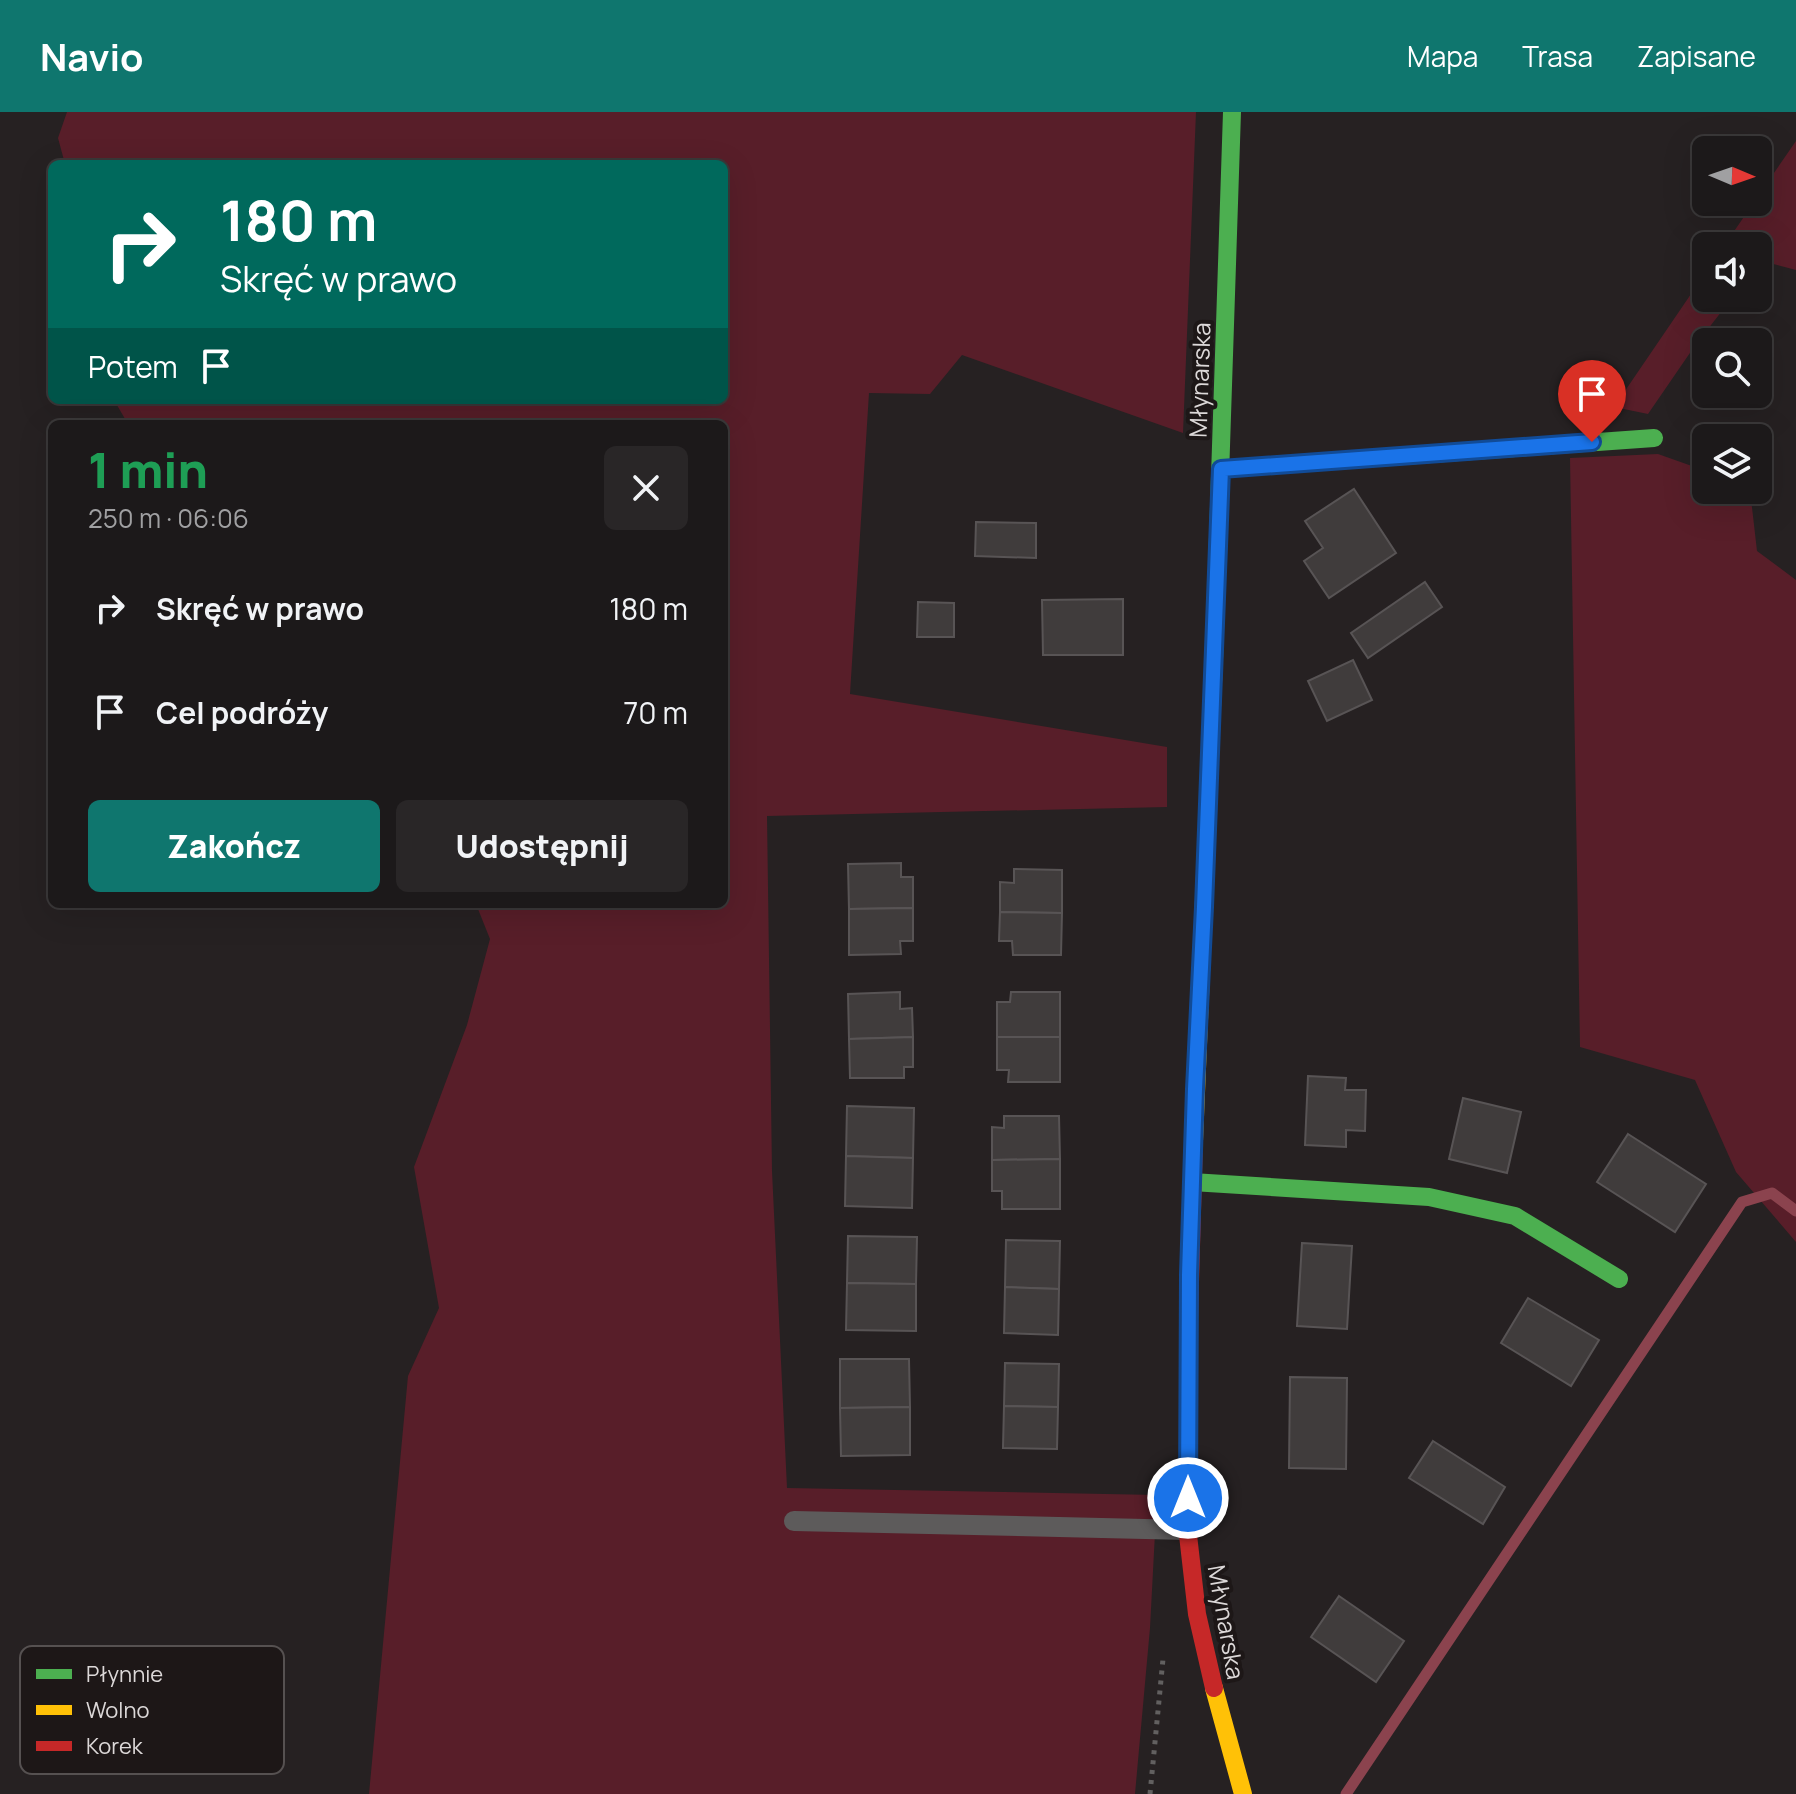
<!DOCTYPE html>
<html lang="pl">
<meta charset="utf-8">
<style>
body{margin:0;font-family:Manrope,sans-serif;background:#292627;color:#f1f3f6;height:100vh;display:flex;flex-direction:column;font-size:30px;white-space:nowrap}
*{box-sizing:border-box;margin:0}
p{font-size:26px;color:#a0a0a2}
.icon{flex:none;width:44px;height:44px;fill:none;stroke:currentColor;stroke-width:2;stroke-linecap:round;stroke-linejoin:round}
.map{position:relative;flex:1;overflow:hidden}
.sheet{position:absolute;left:48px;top:308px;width:680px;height:488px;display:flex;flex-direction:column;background:#1c191a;border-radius:12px;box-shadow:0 8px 32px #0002,0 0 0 2px #3a3839}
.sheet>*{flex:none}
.guide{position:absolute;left:48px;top:48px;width:680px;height:244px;border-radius:12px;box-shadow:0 8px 32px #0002,0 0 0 2px #3a3839;background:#00695c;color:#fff;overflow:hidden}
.needle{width:52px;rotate:92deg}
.buttons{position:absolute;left:1692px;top:24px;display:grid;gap:16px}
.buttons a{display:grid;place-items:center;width:80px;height:80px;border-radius:12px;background:#1c191a;box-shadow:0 8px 32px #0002,0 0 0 2px #3a3839;font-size:40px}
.pin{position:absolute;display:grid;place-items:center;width:68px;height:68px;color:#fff;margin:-82px -34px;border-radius:50% 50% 50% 0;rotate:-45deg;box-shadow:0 0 8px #0007}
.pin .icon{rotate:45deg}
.me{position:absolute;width:88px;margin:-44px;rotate:0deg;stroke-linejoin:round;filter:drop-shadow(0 0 6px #0008)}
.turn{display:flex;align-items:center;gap:28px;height:168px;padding:0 40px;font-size:36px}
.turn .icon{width:104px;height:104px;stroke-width:2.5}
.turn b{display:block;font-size:56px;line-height:68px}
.then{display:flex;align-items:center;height:76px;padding:0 40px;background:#0003;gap:16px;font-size:30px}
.round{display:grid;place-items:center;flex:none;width:84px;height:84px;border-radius:12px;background:#292627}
.summary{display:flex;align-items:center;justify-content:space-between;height:136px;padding:0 40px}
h1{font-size:48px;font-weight:800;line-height:60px;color:#1e9e55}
.cta{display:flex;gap:16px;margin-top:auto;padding:16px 40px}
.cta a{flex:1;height:92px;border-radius:12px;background:#0f766e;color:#fff;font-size:32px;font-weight:800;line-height:92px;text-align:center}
.cta a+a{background:#292627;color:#f1f3f6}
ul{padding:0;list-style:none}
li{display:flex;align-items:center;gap:24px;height:104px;padding:0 40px}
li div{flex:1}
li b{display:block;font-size:30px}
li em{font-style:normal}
header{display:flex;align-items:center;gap:48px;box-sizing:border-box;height:112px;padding:0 40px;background:#0f766e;color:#fff}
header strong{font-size:38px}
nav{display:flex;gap:44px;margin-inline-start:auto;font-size:28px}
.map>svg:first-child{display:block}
</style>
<header>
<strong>Navio</strong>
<nav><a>Mapa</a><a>Trasa</a><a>Zapisane</a></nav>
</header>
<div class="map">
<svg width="1796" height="1682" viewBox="0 0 1796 1682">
<rect width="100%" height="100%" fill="#262122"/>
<!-- green -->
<g fill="#581e29">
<path d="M67 0H1196L1183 321 962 243 930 282 869 281 850 582 1167 635V695L767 704 772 1059 787 1376 1157 1383 1150 1516 1135 1682H369L408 1264 439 1196 414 1055 467 913 490 827 476 792H724V312H128L114 288H724V52H65L58 26Z"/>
<path d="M1796 29V158L1762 149 1758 153V134H1724L1754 90H1758V84Z"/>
<path d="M1706 160V186H1732L1694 235 1648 302 1614 295Z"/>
<path d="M1658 342 1706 359V378H1750L1757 439 1796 468V1130L1736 1060 1695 968 1580 935 1570 346Z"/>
</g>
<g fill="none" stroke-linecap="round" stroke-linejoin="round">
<!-- stream -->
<path stroke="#8b434e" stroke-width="11" d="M1346 1682 1742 1090 1772 1081 1796 1099"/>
</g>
<!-- building -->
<g fill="#403c3c" stroke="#585455" stroke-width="2">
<path d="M1354 377 1396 441 1329 486 1304 449 1323 436 1305 409Z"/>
<path d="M976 410 1036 411V446L975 444Z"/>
<path d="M1425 470 1442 495 1368 546 1351 521Z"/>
<path d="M1123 487V543H1043L1042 488Z"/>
<path d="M918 490 954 491V525H917Z"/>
<path d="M1353 548 1372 588 1327 609 1308 569Z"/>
<path d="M901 751V765H913V796L849 797 848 752Z"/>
<path d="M1014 757 1062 758V801L1000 800V770L1014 771Z"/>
<path d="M913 796V829H900L901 842 849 843V797Z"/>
<path d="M1000 800 1062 801 1061 843H1013L1012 829H999Z"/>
<path d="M900 880V897L912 896 913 925 849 927 848 882Z"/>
<path d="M1011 880H1060V925H997V890H1010Z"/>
<path d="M913 925V955H904V966H850L849 927Z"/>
<path d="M997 925H1060V970H1008L1009 958H997Z"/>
<path d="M1308 964 1346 966 1345 978H1366L1365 1019 1346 1018V1035L1305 1033Z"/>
<path d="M1463 986 1521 1000 1507 1061 1449 1047Z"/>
<path d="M847 994 914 996 913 1046 846 1044Z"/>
<path d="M1004 1004H1059L1060 1047 992 1048V1015L1004 1016Z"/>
<path d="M1628 1022 1706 1072 1675 1120 1597 1070Z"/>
<path d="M846 1044 913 1046 912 1096 845 1094Z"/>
<path d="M1060 1047V1097H1002V1079H992V1048Z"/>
<path d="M848 1124 917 1125 916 1172 847 1171Z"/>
<path d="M1006 1128 1060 1129 1059 1177 1005 1175Z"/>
<path d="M1302 1131 1352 1134 1347 1217 1297 1214Z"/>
<path d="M847 1171 916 1172V1219L846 1218Z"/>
<path d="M1005 1175 1059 1177 1058 1223 1004 1221Z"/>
<path d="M1528 1186 1599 1228 1571 1274 1501 1231Z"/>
<path d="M840 1247H909L910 1295 840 1296Z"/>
<path d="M1005 1251 1059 1252 1058 1295 1004 1294Z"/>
<path d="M1290 1265 1347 1266 1346 1357 1289 1356Z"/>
<path d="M1004 1294 1058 1295 1057 1337 1003 1336Z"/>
<path d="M910 1295V1343L841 1344 840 1296Z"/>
<path d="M1433 1329 1505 1375 1483 1412 1409 1366Z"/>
<path d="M1339 1484 1404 1529 1376 1570 1311 1525Z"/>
</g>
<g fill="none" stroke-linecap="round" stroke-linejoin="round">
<!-- path -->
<path stroke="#626060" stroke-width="5" stroke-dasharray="4 6" stroke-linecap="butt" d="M1150 1682 1163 1547"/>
<!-- lane -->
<path stroke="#5d5b5b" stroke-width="20" d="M794 1409 1188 1418"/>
<!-- fast -->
<g stroke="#4caf50" stroke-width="18">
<path d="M1221 357 1654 326"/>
<path d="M1214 547 1232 0"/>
<path d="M1192 1070 1429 1085 1515 1104 1619 1167"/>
</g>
<!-- slow -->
<g stroke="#ffc107" stroke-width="18">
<path d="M1194 1029 1214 547"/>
<path d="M1214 1576 1243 1682"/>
</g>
<!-- jam -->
<path stroke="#c62828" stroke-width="18" d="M1194 1029 1189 1206 1188 1423 1197 1502 1214 1576"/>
</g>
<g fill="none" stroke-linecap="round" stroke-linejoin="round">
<defs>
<path id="route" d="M1188 1386 1189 1163 1195 977 1204 795 1221 357 1592 330"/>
</defs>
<!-- route casing -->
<use href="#route" stroke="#114b97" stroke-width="20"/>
<!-- route -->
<use href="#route" stroke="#1a73e8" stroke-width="14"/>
</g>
<g text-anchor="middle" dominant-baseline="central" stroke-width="8" stroke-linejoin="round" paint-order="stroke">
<!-- street labels -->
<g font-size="24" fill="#dcd8d8" stroke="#1d1717">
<text transform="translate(1199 268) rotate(-88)">Młynarska</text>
<text transform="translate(1227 1510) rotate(80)">Młynarska</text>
</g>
</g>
<!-- legend -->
<rect x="20" y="1534" width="264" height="128" rx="12" fill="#1d1717" stroke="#565151" stroke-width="2"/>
<rect x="36" y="1557" width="36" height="10" fill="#4caf50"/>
<rect x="36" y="1593" width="36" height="10" fill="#ffc107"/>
<rect x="36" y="1629" width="36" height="10" fill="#c62828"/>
<g font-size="22" fill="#dcd8d8">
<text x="86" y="1570">Płynnie</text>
<text x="86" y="1606">Wolno</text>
<text x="86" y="1642">Korek</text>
</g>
</svg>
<div class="buttons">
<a><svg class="needle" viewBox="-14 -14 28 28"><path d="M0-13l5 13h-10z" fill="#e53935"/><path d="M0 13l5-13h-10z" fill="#a0a0a2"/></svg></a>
<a><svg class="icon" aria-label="sound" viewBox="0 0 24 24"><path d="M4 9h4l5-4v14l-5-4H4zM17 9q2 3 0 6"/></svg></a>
<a><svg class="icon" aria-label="search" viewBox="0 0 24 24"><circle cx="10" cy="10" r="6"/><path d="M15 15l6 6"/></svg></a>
<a><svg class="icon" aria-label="layers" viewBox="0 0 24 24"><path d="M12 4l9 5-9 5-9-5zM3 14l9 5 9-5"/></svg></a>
</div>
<div class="pin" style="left:1592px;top:330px;background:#d93025"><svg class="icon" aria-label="arrive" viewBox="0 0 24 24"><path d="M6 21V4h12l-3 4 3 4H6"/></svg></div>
<svg class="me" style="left:1188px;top:1386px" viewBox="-20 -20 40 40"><circle r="17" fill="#1a73e8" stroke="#fff" stroke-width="3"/><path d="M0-11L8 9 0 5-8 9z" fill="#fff"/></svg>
<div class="guide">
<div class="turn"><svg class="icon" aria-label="right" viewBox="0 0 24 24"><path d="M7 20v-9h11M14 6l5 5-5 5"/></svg><div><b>180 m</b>Skręć w prawo</div></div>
<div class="then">Potem<svg class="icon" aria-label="arrive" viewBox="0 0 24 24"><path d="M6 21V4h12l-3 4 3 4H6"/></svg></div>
</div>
<section class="sheet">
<div class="summary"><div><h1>1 min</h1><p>250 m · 06:06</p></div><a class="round"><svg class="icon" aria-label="close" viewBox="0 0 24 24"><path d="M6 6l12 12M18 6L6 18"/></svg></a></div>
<ul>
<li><svg class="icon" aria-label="right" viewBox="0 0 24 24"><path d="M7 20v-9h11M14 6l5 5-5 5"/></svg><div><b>Skręć w prawo</b></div><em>180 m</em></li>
<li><svg class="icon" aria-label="arrive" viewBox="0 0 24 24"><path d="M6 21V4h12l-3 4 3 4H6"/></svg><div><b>Cel podróży</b></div><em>70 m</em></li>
</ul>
<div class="cta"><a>Zakończ</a><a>Udostępnij</a></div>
</section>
</div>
